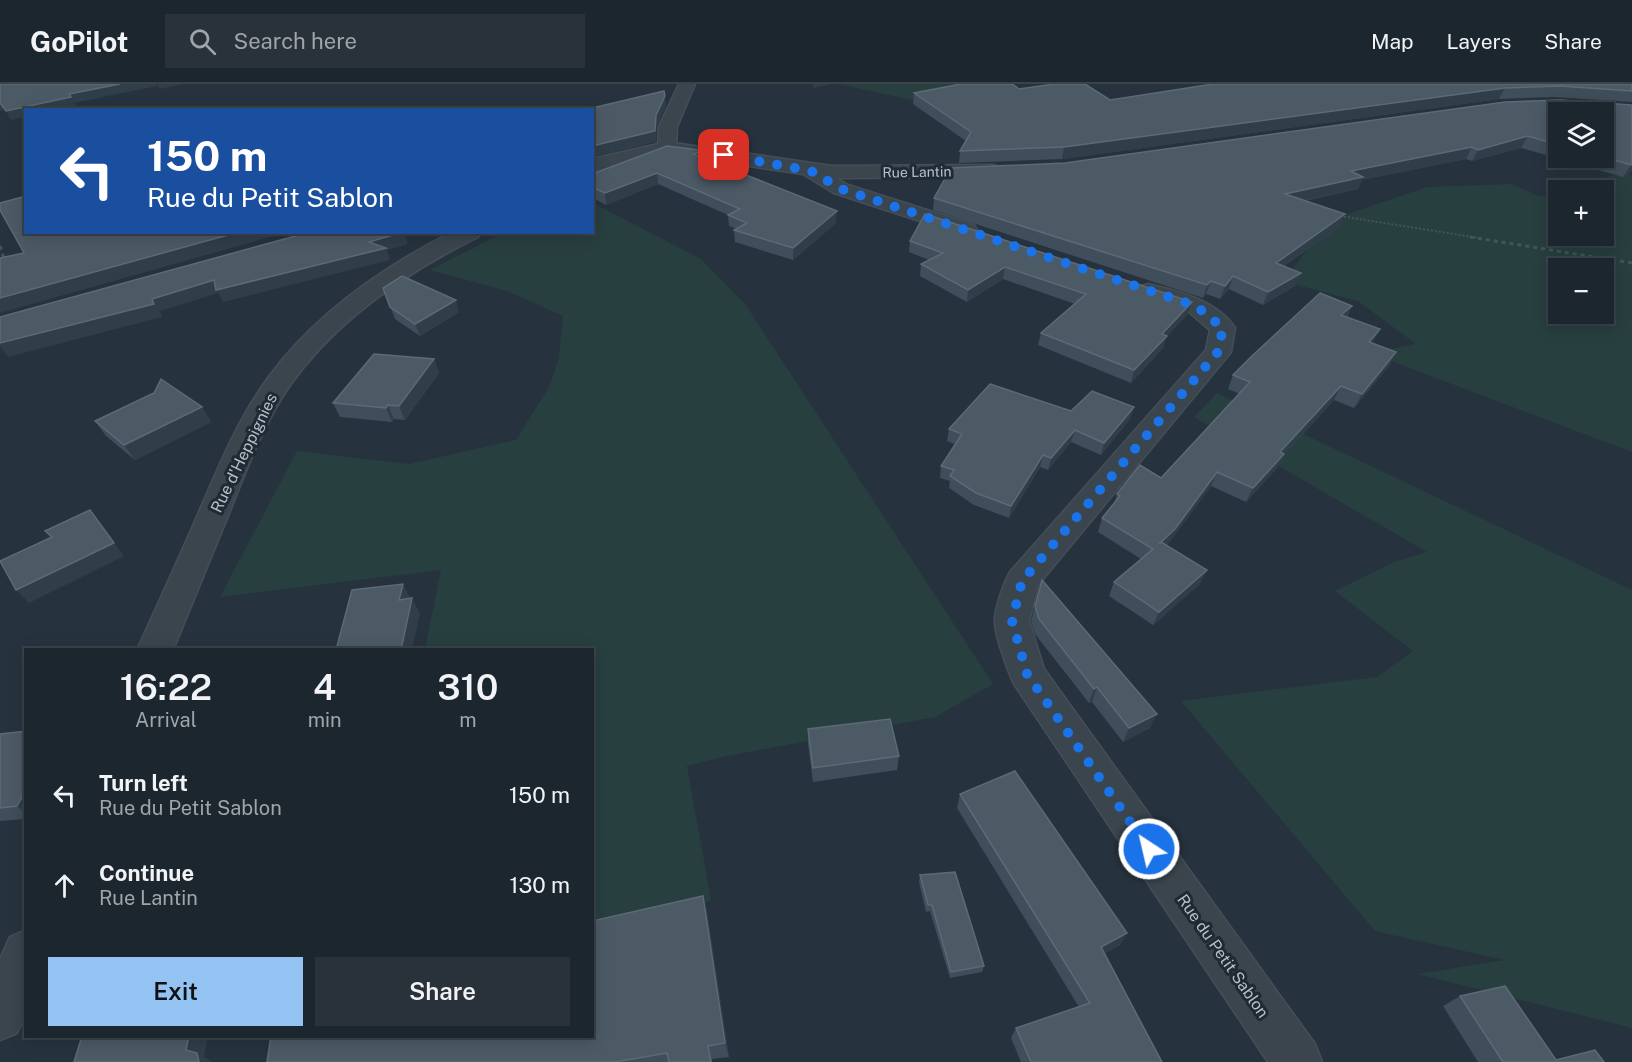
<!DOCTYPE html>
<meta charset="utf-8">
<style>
body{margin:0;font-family:"Public Sans",sans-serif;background:#29323a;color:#f1f3f6;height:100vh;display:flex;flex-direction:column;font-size:22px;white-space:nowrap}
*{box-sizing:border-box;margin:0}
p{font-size:20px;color:#a0a5aa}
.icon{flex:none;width:33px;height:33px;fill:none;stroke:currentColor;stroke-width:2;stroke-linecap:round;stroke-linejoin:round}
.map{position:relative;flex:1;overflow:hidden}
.sheet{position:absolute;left:24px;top:564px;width:570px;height:390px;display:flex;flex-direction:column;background:#1c262e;border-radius:0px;box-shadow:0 3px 15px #0003,0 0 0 2px #3a434a}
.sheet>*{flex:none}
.hud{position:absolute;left:24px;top:24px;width:570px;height:126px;border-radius:0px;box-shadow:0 3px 15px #0003,0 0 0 2px #3a434a;background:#1a4fa0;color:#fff;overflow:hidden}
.tools{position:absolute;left:1548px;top:18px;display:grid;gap:12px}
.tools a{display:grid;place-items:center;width:66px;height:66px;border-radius:0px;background:#1c262e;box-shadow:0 3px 15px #0003,0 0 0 2px #3a434a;font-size:30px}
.pin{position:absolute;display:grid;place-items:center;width:51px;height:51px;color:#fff;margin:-26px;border-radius:12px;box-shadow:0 3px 9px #0006}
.me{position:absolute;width:66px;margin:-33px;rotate:325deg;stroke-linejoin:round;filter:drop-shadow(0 0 4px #0008)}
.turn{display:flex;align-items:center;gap:21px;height:126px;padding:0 24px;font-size:27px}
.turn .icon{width:78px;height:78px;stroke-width:2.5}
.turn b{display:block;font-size:42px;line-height:51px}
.eta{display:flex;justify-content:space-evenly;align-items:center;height:102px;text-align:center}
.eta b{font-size:36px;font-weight:600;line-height:42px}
.action{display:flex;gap:12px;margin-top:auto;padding:12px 24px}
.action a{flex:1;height:69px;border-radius:0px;background:#92c3f3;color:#111;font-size:24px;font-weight:600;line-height:69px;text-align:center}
.action a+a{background:#29323a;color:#f1f3f6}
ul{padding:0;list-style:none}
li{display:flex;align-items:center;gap:18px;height:90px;padding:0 24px}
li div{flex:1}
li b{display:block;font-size:22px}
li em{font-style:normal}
header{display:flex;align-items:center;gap:36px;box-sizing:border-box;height:84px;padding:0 30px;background:#1c262e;border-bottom:2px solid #3a434a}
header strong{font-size:28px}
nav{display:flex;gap:33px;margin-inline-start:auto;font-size:21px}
.search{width:420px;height:54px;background:#29323a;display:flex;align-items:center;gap:15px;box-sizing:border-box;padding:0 21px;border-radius:0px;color:#a0a5aa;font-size:22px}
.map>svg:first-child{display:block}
</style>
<header>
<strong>GoPilot</strong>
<div class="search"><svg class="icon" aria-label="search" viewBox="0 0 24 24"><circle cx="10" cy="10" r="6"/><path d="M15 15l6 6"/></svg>Search here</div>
<nav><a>Map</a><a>Layers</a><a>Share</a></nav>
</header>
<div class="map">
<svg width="1632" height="978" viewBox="0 0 1632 978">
<rect width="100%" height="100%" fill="#26333e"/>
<!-- green -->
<g fill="#283f3f" fill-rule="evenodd">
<path d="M838 0H967L917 17Z"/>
<path d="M1625 88 1632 91V368L1370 269 1416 260 1358 217 1282 197 1333 135 1427 103 1512 100 1540 113 1558 108V152H1604V106H1562ZM1558 184H1604V230H1558Z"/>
<path d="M593 119 701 175 745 220 993 600 935 633 722 673 687 682 711 816 593 863 592 566 425 565 441 486 220 513 297 367 409 380 516 356 549 303 559 274 563 232 507 207 430 186 502 149 592 148Z"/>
<path d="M1217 309 1632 506V944L1418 890 1504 876 1375 847 1181 617 1377 593 1413 567 1335 507 1394 478 1427 468 1194 333Z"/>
</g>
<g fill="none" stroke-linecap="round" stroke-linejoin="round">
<defs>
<g id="minor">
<path d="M667 58 832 82 993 81 1000 83 1003 87 1000 91 993 93 836 94 848 101 974 141 977 146 974 151 966 152 834 109 803 90 667 70 592 87V75Z"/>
<path d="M1149 200C1180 208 1216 216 1235 244L1231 268 1038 501 1029 537 1044 585 1315 960 1322 978H1268L1014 600C1008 588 995 551 995 538 994 526 1004 499 1010 488L1206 266 1210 246 1188 227 1141 212 1137 207 1141 202Z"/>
</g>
<g id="tertiary">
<path d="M679 0H695L677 43 676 64 674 68 592 101V88L658 61 659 43Z"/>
<path d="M452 148H480L478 153C407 188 337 235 291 300 264 338 247 384 230 427 211 473 192 519 173 566H137C158 520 179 474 199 428 219 382 238 335 268 294 314 231 383 183 452 148Z"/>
<path d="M26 846V928L17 949 0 956V875L10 853Z"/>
</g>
</defs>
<!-- minor casing -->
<use href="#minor" stroke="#444e58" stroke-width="3"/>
<!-- tertiary casing -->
<use href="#tertiary" stroke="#444e58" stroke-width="3"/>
<!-- path-far1 -->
<path stroke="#415756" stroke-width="2" stroke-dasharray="2 2" stroke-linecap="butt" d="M1340 132 1479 154"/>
<!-- path -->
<g stroke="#415756" stroke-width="3" stroke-dasharray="4 4" stroke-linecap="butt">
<path d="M1470 153 1632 179"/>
<path d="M0 162 5 178"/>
</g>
<!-- minor -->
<use href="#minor" fill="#3a454e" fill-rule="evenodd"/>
<!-- tertiary -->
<use href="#tertiary" fill="#3a454e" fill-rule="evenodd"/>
</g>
<!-- wall -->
<g fill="#3f4e5a" fill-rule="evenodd">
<path d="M1632 0V18L1554 13 1499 15 1062 75 959 79 960 67 966 57 913 20 914 9 1019 5 1110 16Z"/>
<path d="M1632 21V87L1623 93 1521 64 1472 77 1466 75 1362 96 1358 105 1305 117 1340 143 1284 182 1295 202 1263 221 1229 205 1220 215 1206 210 1203 214 933 126 934 114 1065 79ZM1558 28 1604 74H1558Z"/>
<path d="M707 75 836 139 793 176 735 158 734 146 736 145 729 142 728 131 658 100 606 121 592 113V90Z"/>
<path d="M910 157 1188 230 1166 253 1163 264 1131 299 1038 261 1041 249 1075 220 1003 195 967 218 920 192 921 180 929 176 909 168Z"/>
<path d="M383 204 459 228 420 252 395 235Z"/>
<path d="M1352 222 1347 233 1380 245 1372 259 1396 268 1389 282 1354 324 1334 316 1283 372 1277 384 1246 418 1211 402 1167 461 1200 500 1153 541 1109 512 1114 498 1141 475 1098 448 1102 434 1114 420 1117 410 1161 394 1240 310 1228 305 1233 291Z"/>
<path d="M434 275 439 289 405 336 394 335 392 338 340 333 333 319Z"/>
<path d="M202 323 211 338 135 376 106 352 95 337Z"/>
<path d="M1134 323 1130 335 1101 371 1071 358 1048 386 1040 383 1009 434 974 421 949 404 950 397 940 394 941 382 955 360 947 357 949 345 1071 327Z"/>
<path d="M1042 496 1150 644 1123 658 1092 618 1089 619 1035 550 1031 537Z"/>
<path d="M808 645 899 672 897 686 813 698 808 660Z"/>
<path d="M26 647V735L0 737V650Z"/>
<path d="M960 710 1120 861 1105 869 1162 978H1021L1011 954 1016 944 1079 923 957 724Z"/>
<path d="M920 791 984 882 982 888 950 894 930 827 926 828 919 798Z"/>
<path d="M703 812 707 828 729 973 712 975V978H267Z"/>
<path d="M1460 912 1556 976 1604 978H1478L1443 922Z"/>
</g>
<!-- shaded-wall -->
<g fill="#303e4a">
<path d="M120 0H156L157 2 74 19 76 22 59 26H26V33L11 36 6 27 69 10Z"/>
<path d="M157 0H185L159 5Z"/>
<path d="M813 0H832L813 4Z"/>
<path d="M1505 4 1499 15 1062 75 1064 63Z"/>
<path d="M665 12 666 22 657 42 656 58 592 73V62L656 31Z"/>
<path d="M0 19 4 26 0 27Z"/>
<path d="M1528 52 1521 64 1472 77 1478 66Z"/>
<path d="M1472 63 1466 75 1362 96 1358 105 1280 122 1285 110 1351 87Z"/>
<path d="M706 67 707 78 693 70Z"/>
<path d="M1632 80V87L1623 93 1631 81Z"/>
<path d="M657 89 658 100 606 121 605 109Z"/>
<path d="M837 127 836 139 793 176V164Z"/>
<path d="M1345 130 1340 143 1271 191 1276 179Z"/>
<path d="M239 148H288L0 229V214Z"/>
<path d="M404 148 408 160 387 166 390 176 223 218 218 209 160 227 162 233 8 273 0 262V259L214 196 369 158Z"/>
<path d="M1005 183 1003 195 967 218 968 206Z"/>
<path d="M1301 189 1295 202 1263 221 1268 208Z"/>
<path d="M1233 192 1229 205 1220 215 1225 202Z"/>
<path d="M1211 197 1206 210 1203 214 1207 201Z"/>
<path d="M456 216 459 228 420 252 415 240Z"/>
<path d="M1192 218 1188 230 1166 253 1163 264 1131 299 1134 286 1162 250Z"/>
<path d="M1352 222 1346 236 1341 231Z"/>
<path d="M1380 245 1373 258 1362 271 1369 258Z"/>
<path d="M1396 268 1389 282 1354 324 1362 310Z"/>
<path d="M434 275 439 289 405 336 399 322Z"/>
<path d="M1341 302 1334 316 1283 372 1277 384 1246 418 1253 404 1280 368Z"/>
<path d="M388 321 394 335 392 338 386 324Z"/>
<path d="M202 323 211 338 135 376 124 361Z"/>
<path d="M1134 323 1130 335 1101 371 1104 359Z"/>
<path d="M1075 346 1071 358 1048 386 1051 374Z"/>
<path d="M1043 371 1040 383 1009 434 1011 422Z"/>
<path d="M1217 388 1211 402 1169 459 1154 474 1159 460Z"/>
<path d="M90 426 124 472 29 519 16 506Z"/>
<path d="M1207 486 1200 500 1153 541 1159 528Z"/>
<path d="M403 500 411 515 399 516Z"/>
<path d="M412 514 420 529 412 566H401Z"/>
<path d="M1097 603 1092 618 1089 619 1094 605Z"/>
<path d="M1157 630 1150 644 1123 658 1129 644Z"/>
<path d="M26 705V729L17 722Z"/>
<path d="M703 812 707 828 729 973 725 959Z"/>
<path d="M1127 849 1120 861 1094 874 1101 863Z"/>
<path d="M189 952H208L204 973 212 978H199L186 966Z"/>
</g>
<!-- building -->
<g fill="#4c5a66" stroke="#5d6a76" stroke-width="1.5">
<path d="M0 0H120L69 10 71 13 6 27 0 19Z"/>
<path d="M961 0H1012L1019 5 1054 0H1085L1110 16 1213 0H1632V7L1560 2 1505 4 1064 63 960 67 971 48 914 9Z"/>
<path d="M664 7 665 12 656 31 655 47 592 62V26H584Z"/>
<path d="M1560 16 1632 21V80L1631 81 1604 73V28H1558V61L1528 52 1478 66 1472 63 1351 87 1363 93 1285 110 1345 130 1276 179 1301 189 1268 208 1233 192 1225 202 1211 197 1207 201 934 114 951 84 1065 79 1505 18Z"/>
<path d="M667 62 706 67 693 70 837 127 793 164 734 146 747 139 728 131 740 125 657 89 605 109 592 103V90Z"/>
<path d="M26 112V148H239L0 214V174L24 169 0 126V119Z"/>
<path d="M925 130 1192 218 1162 250 1167 252 1134 286 1041 249 1086 210 1005 183 968 206 921 180 943 169 910 157Z"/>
<path d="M310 148H403L369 158 386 164 216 206 214 196 152 215 154 220 0 259V233Z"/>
<path d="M402 192 456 216 415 240 390 223 383 204Z"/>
<path d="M1320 209 1352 222 1341 231 1380 245 1369 258 1396 268 1362 310 1341 302 1280 368 1284 370 1253 404 1217 388 1175 445 1159 460 1161 458 1207 486 1159 528 1114 498 1153 465 1102 434 1120 412 1117 410 1140 381 1161 394 1250 298 1233 291 1253 271Z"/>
<path d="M374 270 434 275 399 322 388 321 386 324 333 319Z"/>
<path d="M161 295 202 323 124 361 95 337 154 309Z"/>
<path d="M990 300 1071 327 1092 307 1134 323 1104 359 1075 346 1051 374 1043 371 1011 422 976 409 950 392 954 386 941 382 962 350 949 345Z"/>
<path d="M90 426 114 459 16 506 0 477 52 453 45 447Z"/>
<path d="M1042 496 1157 630 1129 644 1097 603 1094 605 1039 535 1035 522Z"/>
<path d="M403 500 399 516 412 514 401 566H336L352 506Z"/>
<path d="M890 635 899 672 813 684 808 645Z"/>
<path d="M26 647V705L17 722 0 724V650Z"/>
<path d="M1015 687 1127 849 1101 863 1162 978H1031L1016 944 1090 919 960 710Z"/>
<path d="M955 788 984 882 951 888 932 821H928L920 791Z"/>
<path d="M703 812 725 959 708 962 711 978H669L667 969 615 978H267L271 952H592V837Z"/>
<path d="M1505 902 1556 976 1595 966 1604 978H1503L1460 912Z"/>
<path d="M82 952H189L186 966 197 969 199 978H74Z"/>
</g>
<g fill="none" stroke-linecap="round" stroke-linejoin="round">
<!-- route -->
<path stroke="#1a73e8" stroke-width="10" stroke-dasharray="0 18" d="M724 71 811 87 841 105 1196 222 1223 244 1218 268 1022 497 1012 537 1027 590 1149 765"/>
</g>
<g text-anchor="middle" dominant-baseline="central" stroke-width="6" stroke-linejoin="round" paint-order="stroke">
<!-- far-street labels -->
<g font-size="14" fill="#b7c0c9" stroke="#1f2a34">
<text transform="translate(917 88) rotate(-1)">Rue Lantin</text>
</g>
<!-- street labels -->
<g font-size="16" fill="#b7c0c9" stroke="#1f2a34">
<text transform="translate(244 369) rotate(-64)">Rue d'Heppignies</text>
<text transform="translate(1223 872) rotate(55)">Rue du Petit Sablon</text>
</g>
</g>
</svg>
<div class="tools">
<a><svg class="icon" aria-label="layers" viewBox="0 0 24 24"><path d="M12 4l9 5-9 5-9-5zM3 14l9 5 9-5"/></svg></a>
<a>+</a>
<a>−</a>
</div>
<div class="pin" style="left:724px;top:71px;background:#d93025"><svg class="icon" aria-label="arrive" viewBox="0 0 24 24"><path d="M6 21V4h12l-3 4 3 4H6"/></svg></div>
<svg class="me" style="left:1149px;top:765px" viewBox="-20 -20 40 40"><circle r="17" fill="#1a73e8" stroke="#fff" stroke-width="3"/><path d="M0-11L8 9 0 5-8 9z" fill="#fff"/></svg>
<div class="hud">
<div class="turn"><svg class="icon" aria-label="left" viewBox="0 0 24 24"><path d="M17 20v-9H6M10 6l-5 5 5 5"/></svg><div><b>150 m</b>Rue du Petit Sablon</div></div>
</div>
<section class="sheet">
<div class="eta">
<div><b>16:22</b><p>Arrival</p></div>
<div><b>4</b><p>min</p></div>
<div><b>310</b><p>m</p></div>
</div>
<ul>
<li><svg class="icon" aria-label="left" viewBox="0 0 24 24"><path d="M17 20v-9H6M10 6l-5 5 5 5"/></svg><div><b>Turn left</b><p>Rue du Petit Sablon</p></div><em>150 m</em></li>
<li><svg class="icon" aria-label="ahead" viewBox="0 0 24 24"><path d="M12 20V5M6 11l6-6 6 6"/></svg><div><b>Continue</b><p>Rue Lantin</p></div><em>130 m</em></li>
</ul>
<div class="action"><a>Exit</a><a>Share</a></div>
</section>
</div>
